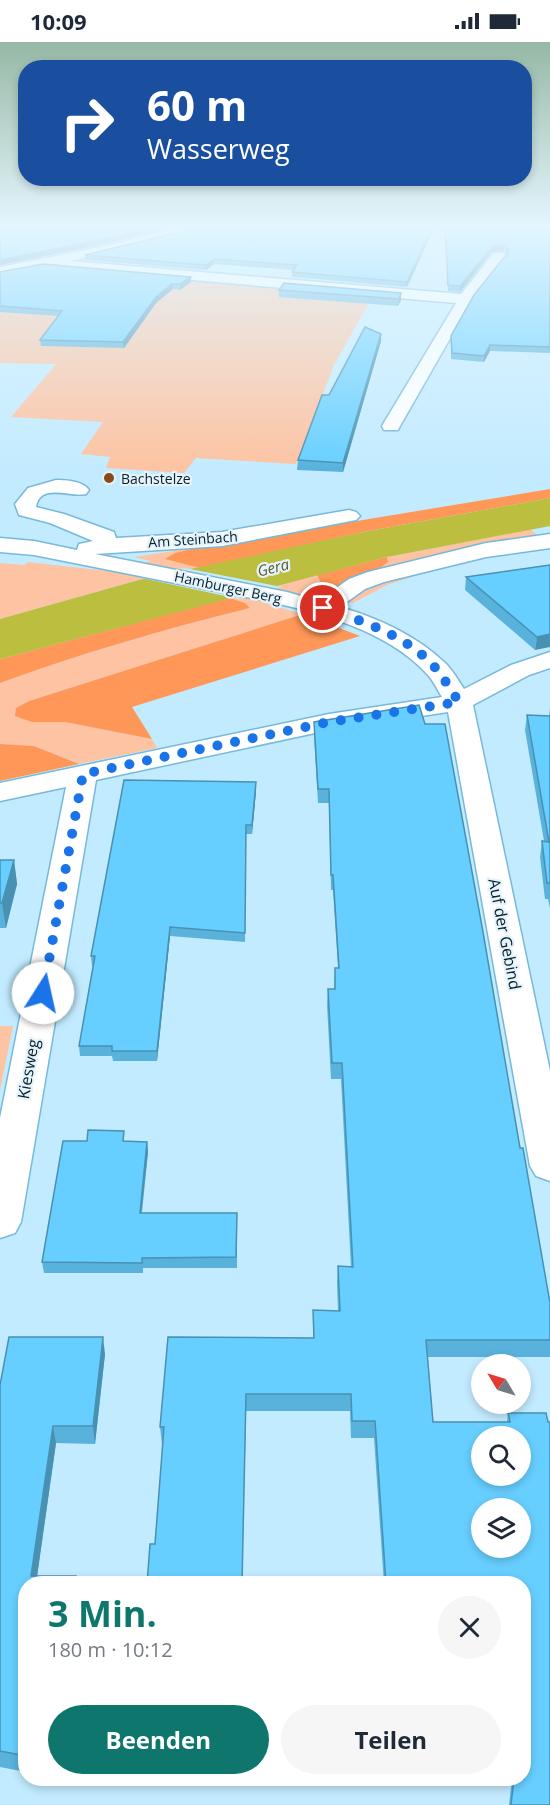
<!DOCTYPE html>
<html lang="de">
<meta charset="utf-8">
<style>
body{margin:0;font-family:"Open Sans",sans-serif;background:#f6f6f7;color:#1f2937;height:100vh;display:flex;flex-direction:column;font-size:22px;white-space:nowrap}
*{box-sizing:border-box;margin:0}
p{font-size:20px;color:#747a83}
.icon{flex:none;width:33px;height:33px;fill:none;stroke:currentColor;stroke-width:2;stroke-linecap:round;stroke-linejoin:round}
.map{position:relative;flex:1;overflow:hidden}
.side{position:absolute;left:18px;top:1534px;width:513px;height:210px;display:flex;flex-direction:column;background:#fff;border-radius:24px;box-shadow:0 3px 9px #0003}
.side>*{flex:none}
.top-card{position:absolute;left:18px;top:18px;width:514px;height:126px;border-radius:24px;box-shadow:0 3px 9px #0003;background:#1a4fa0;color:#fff;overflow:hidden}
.needle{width:39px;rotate:308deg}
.tools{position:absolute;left:471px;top:1312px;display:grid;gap:12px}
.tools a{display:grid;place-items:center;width:60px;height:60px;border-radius:50%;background:#fff;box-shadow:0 3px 9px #0003;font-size:30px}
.pin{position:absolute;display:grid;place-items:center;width:51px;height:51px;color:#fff;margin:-26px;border:3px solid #fff;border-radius:50%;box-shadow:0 2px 6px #0007}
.me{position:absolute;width:66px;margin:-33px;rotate:10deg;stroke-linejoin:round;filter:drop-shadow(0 0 4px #0008)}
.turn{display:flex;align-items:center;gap:21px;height:126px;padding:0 30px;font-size:27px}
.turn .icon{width:78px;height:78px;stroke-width:2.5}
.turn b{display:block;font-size:42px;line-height:51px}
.round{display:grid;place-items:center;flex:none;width:63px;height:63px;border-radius:32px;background:#f6f6f7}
.headline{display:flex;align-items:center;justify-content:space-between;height:102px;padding:0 30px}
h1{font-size:36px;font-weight:700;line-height:45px;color:#0f766e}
.cta{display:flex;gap:12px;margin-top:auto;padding:12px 30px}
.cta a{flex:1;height:69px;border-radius:36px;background:#0f766e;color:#fff;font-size:24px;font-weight:700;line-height:69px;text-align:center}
.cta a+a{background:#f6f6f7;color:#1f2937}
.status{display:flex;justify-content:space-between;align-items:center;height:42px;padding:0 30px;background:#fff;direction:ltr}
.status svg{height:16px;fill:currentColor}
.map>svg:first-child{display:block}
</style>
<div class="status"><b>10:09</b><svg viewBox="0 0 49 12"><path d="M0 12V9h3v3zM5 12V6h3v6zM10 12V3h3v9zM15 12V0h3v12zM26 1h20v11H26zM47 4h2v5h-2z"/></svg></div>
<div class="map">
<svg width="550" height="1763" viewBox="0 0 550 1763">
<rect width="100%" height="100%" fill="#c3ebff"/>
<!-- green -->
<g fill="#fdc3a2">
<path d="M36 226 374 252 334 323 296 422 196 416 184 431 106 426 110 415 81 412 103 380 11 375 56 322 0 321V231Z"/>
<path d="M530 487 550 503 454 521 387 543 353 561 311 551 267 562 303 572 29 659 16 666 32 680H65L152 697 157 706 79 722 34 704 0 702V641C82 611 165 587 250 566L245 561 230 556 317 533 324 547 381 532 379 527 388 520 387 515Z"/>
<path d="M200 505 166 517 200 526 139 538 0 577V521L24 523 28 520 107 529 151 519 134 515Z"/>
<path d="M0 984H13L0 1048Z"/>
</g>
<!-- forest -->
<g fill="#fe9757">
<path d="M550 447V456L363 490 200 526 165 517 175 511 200 505Z"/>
<path d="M387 515 388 520 379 527 381 532 333 549 324 547 317 533Z"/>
<path d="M230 556 245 561 250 566C165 587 82 611 0 641V617Z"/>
<path d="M303 572 360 594 132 665 152 697 65 680H32L15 674 16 666 29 659Z"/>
<path d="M0 702 34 704 79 722 0 739Z"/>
</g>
<!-- water -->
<path fill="#bbbe3e" d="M550 456V484L387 515 0 617V577L139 538 363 490Z"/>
<!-- pier -->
<path fill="#c3ebff" d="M185 526 282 545 239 557 137 535Z"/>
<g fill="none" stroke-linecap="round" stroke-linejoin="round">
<defs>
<g id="minor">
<path d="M186 182H202L184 192 71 219 461 252 494 211H504L506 214 472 258 400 384 398 388H384L382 384 456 261 43 225 0 233V225L111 203Z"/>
<path d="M56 438C67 438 83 439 89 448L86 452C71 456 40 440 36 465L64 472 114 490 116 496 222 490 349 468 356 470 360 474 356 478 222 504 95 512 287 550 318 559 349 537 368 530 486 501 550 492V506L486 515 384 540 365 547 340 565C378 576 415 593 444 620 452 627 458 638 464 647L511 623 550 610V626L529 633 473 663 550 1029V1139L536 1134 530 1124 448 670 329 688 96 738 21 1180 15 1191 0 1196V1076L66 745 0 759V741L329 672 442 655C437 647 433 638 427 632 374 574 269 560 195 545 141 534 88 524 34 513L0 510V496L34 499 77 508 79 502 93 499 50 481 19 473 15 462 28 446Z"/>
</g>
</defs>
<!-- minor casing -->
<use href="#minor" stroke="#76b9da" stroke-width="3"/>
<!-- minor -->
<use href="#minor" fill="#fff" fill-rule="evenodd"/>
</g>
<!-- wall -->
<g fill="#59b2db">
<path d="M198 182H436L407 245 292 235V230L294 228 214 222 206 228 85 218V213L184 189Z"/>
<path d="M445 182H550V311L490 309 484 320 451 317V294L506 212 504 209 492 210 460 250 448 249Z"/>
<path d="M0 230 191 235V240L180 248 173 247 156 261 124 306 41 304 40 298 58 274 0 270Z"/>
<path d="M279 248 401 251V258L398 264 279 255Z"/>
<path d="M381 292V299L343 430 297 428 298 418 329 353Z"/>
<path d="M550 523 535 608 465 548 466 535Z"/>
<path d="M550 666V866L548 857H545L540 815 542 799H544L525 688 527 673 549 674Z"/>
<path d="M314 680 520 1106 550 1261V1315H427L433 1380H507L508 1371 550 1763H509L512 1737H524V1542H384L374 1396H351L350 1369H246L242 1542H147L155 1502 163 1402H162L160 1385 313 1296V1268L338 1269 337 1241 338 1224 351 1225 341 1037H331L327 963 328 947H334L335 926H338L333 848H331L329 761H318L314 694Z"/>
<path d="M256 749 252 792H246L245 900 170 894 157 1019H113L112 1014H80L79 1004 93 924H92L91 914Z"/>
<path d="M0 818H14L17 842 6 886H0Z"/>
<path d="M125 1099 147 1100 148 1110 142 1171H237V1226H143V1231H44L42 1220Z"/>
<path d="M105 1312 95 1402 56 1401 37 1534H76L77 1542H26V1730L0 1725V1343Z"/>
</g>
<!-- shaded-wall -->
<g fill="#4891b2">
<path d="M161 182H179L110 201 0 223V218Z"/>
<path d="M434 182H436L407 245V240Z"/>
<path d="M504 203V209L492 210 460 250V244L493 204Z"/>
<path d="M214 217V222L206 228V223Z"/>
<path d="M191 235V240L180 248V242Z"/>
<path d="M172 242 173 247 156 261 124 306 123 300 156 255Z"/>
<path d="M401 251V258L398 264 399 257Z"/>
<path d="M381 292V299L343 430V421Z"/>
<path d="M490 303V309L484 320V314Z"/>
<path d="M550 592V605L535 608 537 595Z"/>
<path d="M256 740V749L252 792V783Z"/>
<path d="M14 818 17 842 6 886 2 861Z"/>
<path d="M170 885V894L157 1019V1009Z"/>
<path d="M147 1100 148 1110 140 1181V1171Z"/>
<path d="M103 1295 105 1312 95 1402 93 1384Z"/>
<path d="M53 1384 56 1401 36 1542 31 1534Z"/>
</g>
<!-- building -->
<g fill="#67cfff" stroke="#4891b2" stroke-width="1.5" fill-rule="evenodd">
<path d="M0 182H161L110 196 0 218Z"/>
<path d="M198 182H434L407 240 292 230 297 223 214 217 206 223 85 213 184 189Z"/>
<path d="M445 182H550V305L490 303 484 314 452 311 451 294 474 253 509 209 504 203 493 204 460 244 448 243Z"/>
<path d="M43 222 191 235 180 242H172L156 255 123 300 40 298 62 269 0 264V230Z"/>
<path d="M284 241 401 251 399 257 279 248Z"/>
<path d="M365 285 381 292 343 421 298 418 322 353H329Z"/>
<path d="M550 523V592L537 595 466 535Z"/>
<path d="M419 663 425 682H445L483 890 520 1106H523L550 1261V1298H426L433 1380H510L508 1371H546L548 1380H550V1763H511L514 1737H524V1542H386L375 1379H352L351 1352H246L242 1542H147L150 1502H155L164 1385H160L168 1295 314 1296 313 1268 340 1269 338 1224 353 1225 342 1021H332L328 947H335V926H339L333 833H331L329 747H318L314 680ZM482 1395H520V1434H482ZM482 1467H520V1506H482Z"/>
<path d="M527 673 550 674V841H547L542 799 549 800Z"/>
<path d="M124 738 256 740 252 783H246L245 891 170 885 157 1009H112V1004H79L95 914H91Z"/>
<path d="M0 818H14L2 861H0Z"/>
<path d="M88 1088 124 1089 123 1099 147 1100 140 1171H237L236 1215 142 1216V1221L42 1220 63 1099H87Z"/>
<path d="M9 1295H103L93 1384H53L31 1534H76L75 1542H26V1714L0 1709V1343Z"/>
</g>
<!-- sky -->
<linearGradient id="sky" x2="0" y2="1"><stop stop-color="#96b8a4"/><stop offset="0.43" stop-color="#e4f6ff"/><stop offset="1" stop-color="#e4f6ff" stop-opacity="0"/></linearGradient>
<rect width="550" height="428" fill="url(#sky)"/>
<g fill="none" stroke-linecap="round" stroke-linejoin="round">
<!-- route -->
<path stroke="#1a73e8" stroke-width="10" stroke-dasharray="0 18" d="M43 951 83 732 329 680 459 660C452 650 445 638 438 629 411 595 363 579 323 566"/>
</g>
<!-- markers -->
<circle fill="#8c481b" stroke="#e6f3fa" stroke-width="2" cx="109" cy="436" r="6"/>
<g text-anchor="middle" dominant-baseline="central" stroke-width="4.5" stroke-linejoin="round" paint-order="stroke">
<!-- far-poi labels -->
<g font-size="14" fill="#04212d" stroke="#e6f3fa" text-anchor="start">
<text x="121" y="436">Bachstelze</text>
</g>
<!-- far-street labels -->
<g font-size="14" fill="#04212d" stroke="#e6f3fa">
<text transform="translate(193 497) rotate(-4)">Am Steinbach</text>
<text transform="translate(228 545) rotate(12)">Hamburger Berg</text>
</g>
<!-- far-water labels -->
<g font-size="15" font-style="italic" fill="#575927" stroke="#e6f3fa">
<text transform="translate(273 525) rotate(-14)">Gera</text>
</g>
<!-- street labels -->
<g font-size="16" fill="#04212d" stroke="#e6f3fa">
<text transform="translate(505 892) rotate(79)">Auf der Gebind</text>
<text transform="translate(28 1027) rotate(-80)">Kiesweg</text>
</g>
</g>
</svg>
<div class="tools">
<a><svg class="needle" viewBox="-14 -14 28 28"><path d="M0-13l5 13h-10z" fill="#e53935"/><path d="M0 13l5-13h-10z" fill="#747a83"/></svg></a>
<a><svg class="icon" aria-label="search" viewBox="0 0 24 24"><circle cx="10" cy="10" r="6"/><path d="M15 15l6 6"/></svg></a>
<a><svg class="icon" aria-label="layers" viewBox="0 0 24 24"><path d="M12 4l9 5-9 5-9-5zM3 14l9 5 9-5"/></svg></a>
</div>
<div class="pin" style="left:323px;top:566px;background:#d93025"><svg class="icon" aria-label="arrive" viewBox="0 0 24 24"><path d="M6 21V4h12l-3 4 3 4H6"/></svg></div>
<svg class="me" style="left:43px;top:951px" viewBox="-20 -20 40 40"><circle r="19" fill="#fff"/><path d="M0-13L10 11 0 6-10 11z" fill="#1a73e8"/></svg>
<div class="top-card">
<div class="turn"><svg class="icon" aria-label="right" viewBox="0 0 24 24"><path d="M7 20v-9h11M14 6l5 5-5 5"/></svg><div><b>60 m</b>Wasserweg</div></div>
</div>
<section class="side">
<div class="headline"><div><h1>3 Min.</h1><p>180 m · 10:12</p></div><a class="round"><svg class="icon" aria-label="close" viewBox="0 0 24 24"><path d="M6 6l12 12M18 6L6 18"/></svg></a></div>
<div class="cta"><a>Beenden</a><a>Teilen</a></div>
</section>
</div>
